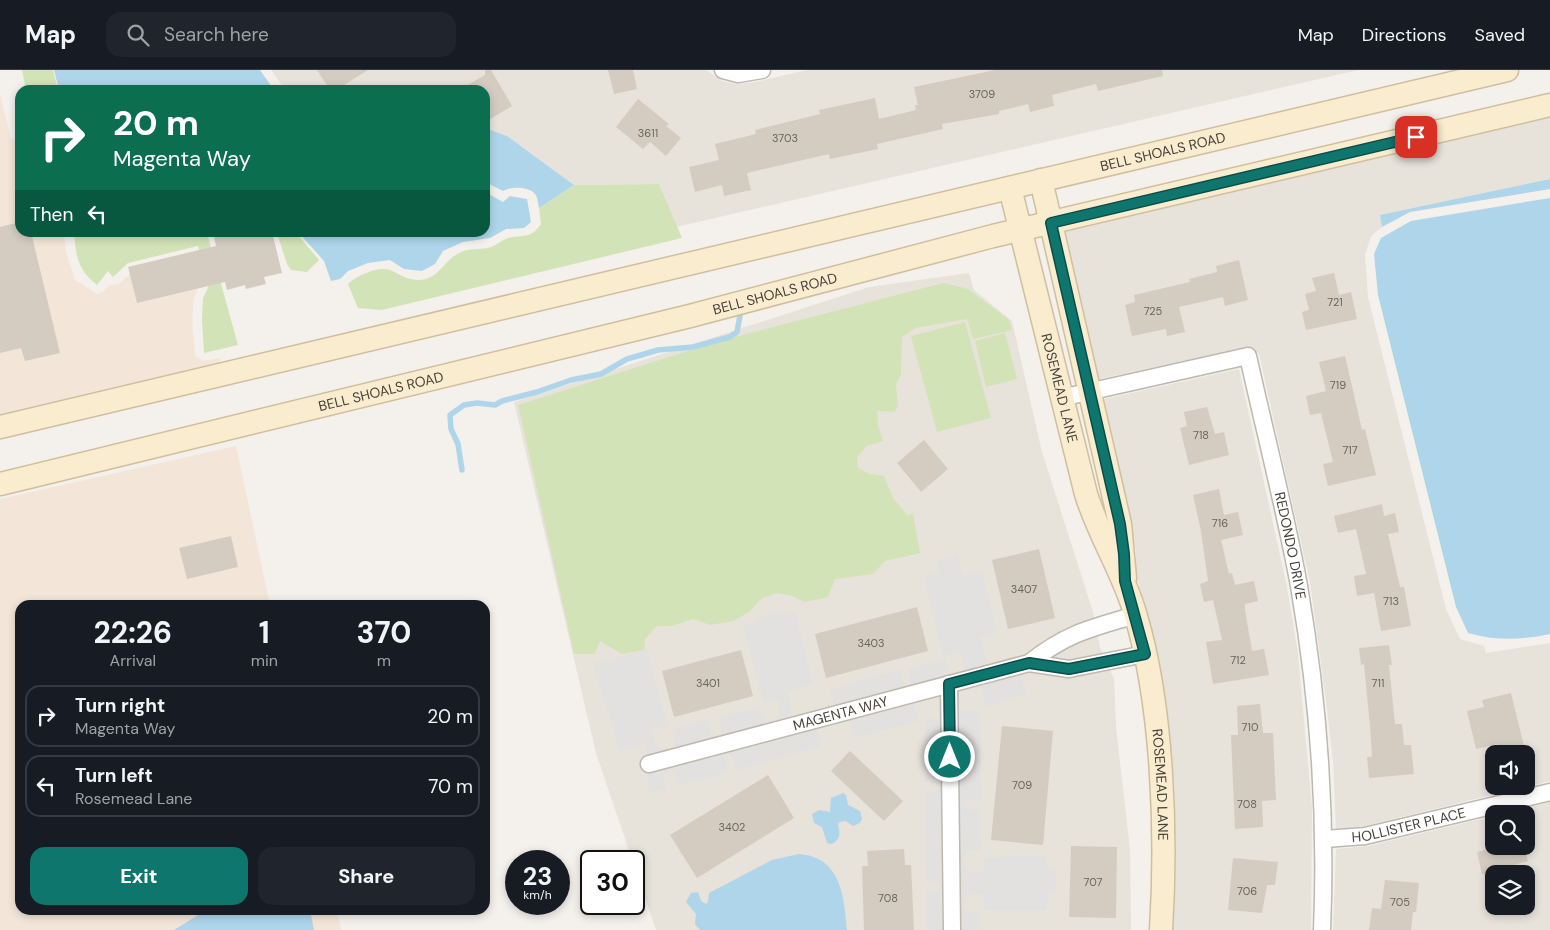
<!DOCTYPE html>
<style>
body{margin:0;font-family:"DM Sans",sans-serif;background:#20242c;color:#f1f3f6;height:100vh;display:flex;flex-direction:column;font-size:19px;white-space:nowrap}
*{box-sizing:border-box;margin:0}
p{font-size:16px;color:#9ea1a6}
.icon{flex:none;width:28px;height:28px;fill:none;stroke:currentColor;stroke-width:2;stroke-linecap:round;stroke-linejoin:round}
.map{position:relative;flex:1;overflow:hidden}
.drawer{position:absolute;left:15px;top:530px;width:475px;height:315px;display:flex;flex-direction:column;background:#171b24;border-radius:15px;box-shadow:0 2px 8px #0003}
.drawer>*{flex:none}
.hud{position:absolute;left:15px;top:15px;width:475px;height:152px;border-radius:15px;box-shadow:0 2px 8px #0003;background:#0b6e4f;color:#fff;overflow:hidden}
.tools{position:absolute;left:1485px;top:675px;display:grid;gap:10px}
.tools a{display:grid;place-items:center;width:50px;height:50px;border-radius:10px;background:#171b24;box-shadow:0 2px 8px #0003;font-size:25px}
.speed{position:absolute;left:505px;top:780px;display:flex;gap:10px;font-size:25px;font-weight:700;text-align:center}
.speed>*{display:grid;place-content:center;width:65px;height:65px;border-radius:50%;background:#171b24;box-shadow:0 2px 8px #0003;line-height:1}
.speed small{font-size:12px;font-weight:400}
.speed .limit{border:2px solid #111;border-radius:8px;background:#fff;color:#111}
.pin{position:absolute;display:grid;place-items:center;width:42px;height:42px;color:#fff;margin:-21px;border-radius:10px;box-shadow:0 2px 8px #0006}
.me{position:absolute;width:55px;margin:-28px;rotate:0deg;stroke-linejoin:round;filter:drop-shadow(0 0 4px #0008)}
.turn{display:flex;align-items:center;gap:18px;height:105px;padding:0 15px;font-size:22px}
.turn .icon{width:65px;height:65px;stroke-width:2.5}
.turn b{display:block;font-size:35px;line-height:42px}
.then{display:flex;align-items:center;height:48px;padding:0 15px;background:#0003;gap:10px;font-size:19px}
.eta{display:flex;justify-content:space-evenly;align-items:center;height:85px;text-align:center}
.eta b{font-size:30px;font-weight:700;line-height:35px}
.button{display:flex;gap:10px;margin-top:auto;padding:10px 15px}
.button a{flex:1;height:58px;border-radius:15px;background:#0f766e;color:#fff;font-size:20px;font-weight:700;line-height:58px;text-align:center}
.button a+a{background:#20242c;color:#f1f3f6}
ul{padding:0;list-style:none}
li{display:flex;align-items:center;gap:15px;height:62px;margin:0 10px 8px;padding:0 5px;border:2px solid #363941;border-radius:15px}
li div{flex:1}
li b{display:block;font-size:19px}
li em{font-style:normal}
header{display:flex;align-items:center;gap:30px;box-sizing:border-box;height:70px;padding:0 25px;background:#171b24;border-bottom:1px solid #363941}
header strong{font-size:24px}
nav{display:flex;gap:28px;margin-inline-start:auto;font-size:18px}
.search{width:350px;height:45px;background:#20242c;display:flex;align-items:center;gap:12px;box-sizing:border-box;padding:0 18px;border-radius:15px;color:#9ea1a6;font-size:19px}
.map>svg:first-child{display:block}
</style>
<header>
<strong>Map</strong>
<div class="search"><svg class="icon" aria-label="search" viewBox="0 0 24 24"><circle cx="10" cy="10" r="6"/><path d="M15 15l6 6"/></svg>Search here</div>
<nav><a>Map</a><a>Directions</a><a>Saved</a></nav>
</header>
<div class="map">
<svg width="1550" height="860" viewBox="0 0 1550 860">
<rect width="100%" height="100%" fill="#f4f0eb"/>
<!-- residential -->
<g fill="#e7e2da" fill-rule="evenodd">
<path d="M271 0H706L722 11 736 14 755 12 807 0H1358L676 157 659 114 574 115 507 66 485 58V20H285Z"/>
<path d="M1550 27V109L1380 145 1382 157 1371 166 1365 185 1368 227 1446 539 1460 569 1484 576 1486 583 1550 573V711L1364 756 1336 759 1333 692 1327 639 1310 512 1259 284 1246 277 1099 309 1061 141ZM1494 684H1526V716H1494Z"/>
<path d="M969 203 974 220 1012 251 1042 382 1093 542 1100 577 1114 609 1116 657 1130 780 1131 860H656L596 683 514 332 869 217Z"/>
<path d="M1239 299 1287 517 1298 584 1312 738 1311 860H1172L1173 732 1168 664 1159 591 1139 516 1140 515 1136 508V483L1131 452 1104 329Z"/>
<path d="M1550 732V860H1333L1336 779 1368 776 1494 746V776H1526V744H1502ZM1494 804H1526V836H1494Z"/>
</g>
<!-- commercial -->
<g fill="#f3e6d9">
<path d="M0 24 11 69 20 67V162L64 163 66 182 75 210 97 224 103 222 109 215 119 214 133 201 198 218 194 228 192 250 195 286 203 291 220 288 223 310 0 360Z"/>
<path d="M236 376 270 535H20V840H337L341 860H0V429Z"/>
</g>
<!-- green -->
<g fill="#d3e3b8">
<path d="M22 0H53L58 20H26Z"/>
<path d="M659 114 682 168 382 240 358 238 348 214C356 206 378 196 390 200 401 205 412 213 426 209 443 203 447 186 464 181 473 178 483 180 491 177 497 175 502 170 508 168 523 164 530 170 541 154L539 138 574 115Z"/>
<path d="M74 163H207L238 275 204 283 202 250 203 228 208 218 198 176 128 193 113 207 108 201 97 215C78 200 76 187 74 163Z"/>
<path d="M277 163H296L319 190 307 202 291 200 287 194Z"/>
<path d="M943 213 968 219 1009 250 1012 260 973 269 967 249 915 258 902 267 901 305 896 314 898 337 894 342 877 341 878 355 883 371 867 376 857 387 858 398 869 404 884 406 893 428 907 445 913 444 920 483 885 491 873 504 835 509 828 527 805 532 792 526 777 523 762 528 749 542 733 551 710 555 693 549 672 556H657L645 569 644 580 622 584 600 571 595 584H574L518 335 716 272Z"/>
<path d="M965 252 991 348 937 362 911 266Z"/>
<path d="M1005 263 1017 309 986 317 975 271Z"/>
</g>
<!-- parking -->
<g fill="#e3e1df">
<path d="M958 485 962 506 982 501 997 562 980 567 990 603 1018 596 1026 625 986 636 978 607 912 624 918 651 854 668 847 642 836 644 830 619 900 600 904 614 910 616 911 612 908 599 945 589 949 605 962 600 964 594 961 582 943 586 924 506 938 502 937 491Z"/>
<path d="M778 542 781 545 795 542 813 614 787 622 795 655 815 650 822 676 736 700 732 686 727 684 724 688 728 702 677 715 674 703 669 700 663 705 666 719 650 723 647 710 649 694 644 674 620 681 593 594 646 580 668 655 652 660 654 670 658 677 668 679 674 677 676 673 672 660 707 650 711 664 720 666 722 662 718 648 759 637 765 651 773 650 779 644V631L775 630 764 633 743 555 757 551 759 547Z"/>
<path d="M980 640 981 729 965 730 963 735 968 739H980L981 780 965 781 963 791 968 801 976 804 984 801 983 788 1046 785 1047 797 1056 801V821L1048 824 1046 840H985L983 824 973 823 966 827 963 837 967 842H979L980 860H927L926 821H937L941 816 937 811H926L925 722H936L941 717 937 713 925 712V649H949L950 641Z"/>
</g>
<!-- water -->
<g fill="#aed5e9">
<path d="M54 0H260L274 20H59Z"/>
<path d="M485 58 507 66 574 115 539 138C538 134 538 126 534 123 527 116 510 117 503 121L485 112Z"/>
<path d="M1550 109V119L1410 142 1382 157 1380 145Z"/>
<path d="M485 122 503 132 510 126 527 129 531 152 524 158 506 159 490 168 463 172 443 181 435 194 422 201 404 199 390 190 368 193 348 201 340 209 331 211 324 191 299 163 485 162Z"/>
<path d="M1550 128V564C1522 570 1496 571 1468 563L1456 537 1378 225 1374 184 1381 168 1411 151Z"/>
<path d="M843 723 846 725 848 735 860 741 862 749 860 753 853 756 846 751 840 752 838 754C840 763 841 769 832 774L827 773 822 757 814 753 812 744 819 740 830 742 831 728Z"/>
<path d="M799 784C841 787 844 826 847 860H700L695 854 696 844 686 832 691 823 698 822 701 831 706 834 708 832 709 823 772 790Z"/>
<path d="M206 840H310L314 860H174Z"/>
</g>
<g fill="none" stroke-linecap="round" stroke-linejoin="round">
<!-- stream -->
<path stroke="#aed5e9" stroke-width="5.5" d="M462 400 458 374 451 359 450 345 464 335 477 333 495 335 502 331 537 322 571 310 601 304 627 289 641 285 658 280 693 277 730 267 737 262 741 240"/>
</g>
<!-- building -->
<g fill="#d4ccc1">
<path d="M317 0H368L336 20H330Z"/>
<path d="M485 0H491L512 36 485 52V20H459L485 5Z"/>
<path d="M608 0H633L637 19 614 24Z"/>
<path d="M995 0H1162L1163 6 1098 21 1096 14 1052 25 1054 36 1030 42 1028 34 999 41V44L942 54 943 59 877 74 878 79 830 89 829 84 747 103 751 120 724 126 722 115 695 122 689 97 719 90 715 74 756 64 755 60 820 44 819 40 875 28 879 49 916 40 915 35H918L914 17Z"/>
<path d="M638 29 669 54 666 56 681 68 666 86 650 72 643 79 616 57Z"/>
<path d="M20 152V162H31L60 283 25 291 21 278 0 283V157Z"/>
<path d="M213 162H230L231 166 246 162H272L282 203 264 207 266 214 246 219 245 215 227 220 225 212 137 233 128 197 216 176Z"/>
<path d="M1239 190 1248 230 1225 236 1223 227 1179 237 1185 262 1167 266 1166 259 1132 266 1125 235 1135 232 1134 225 1190 212 1189 209 1217 202 1216 196Z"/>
<path d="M1334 203 1339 225 1351 222 1357 249 1306 260 1302 242 1309 240 1305 224 1316 221 1312 208Z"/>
<path d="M1345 286 1362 360 1365 359 1376 405 1328 416 1323 394 1333 392 1321 343 1310 345 1306 326 1326 321 1319 292Z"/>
<path d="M1207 337 1215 364 1224 362 1229 385 1189 395 1180 358 1187 356 1184 342Z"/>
<path d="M924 370 948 399 921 422 897 393Z"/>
<path d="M1219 419 1224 445 1238 442 1243 465 1221 470 1229 504 1232 503 1235 515 1254 511 1258 531 1245 534V540L1252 581 1264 579 1269 605 1213 614 1206 572 1222 570 1213 530 1204 532 1200 514 1208 511 1201 461 1193 425Z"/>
<path d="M1382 434 1384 446 1395 443 1399 462 1388 464 1400 517H1404L1411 556 1381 561 1374 523 1357 526 1354 506 1366 504 1356 459 1338 463 1334 446Z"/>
<path d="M231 466 238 497 187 509 179 478Z"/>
<path d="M1039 479 1055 548 1008 559 992 490Z"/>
<path d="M917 537 928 581 826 608 815 564Z"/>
<path d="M1389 575 1392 595H1389L1395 654H1402L1404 675H1411L1414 704 1369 708 1367 687H1372L1370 656 1364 594 1361 595 1359 578Z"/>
<path d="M741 580 753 626 674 647 662 601Z"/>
<path d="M1511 623 1526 684H1500L1497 674 1476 679 1467 641 1484 637 1482 630Z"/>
<path d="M1260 634 1263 663H1273L1276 730 1262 731 1263 757 1235 759 1231 665H1238L1237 636Z"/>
<path d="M1002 656 1053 661 1043 775 991 770Z"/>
<path d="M850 681 903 731 884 751 831 701Z"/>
<path d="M768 705 794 748 697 808 670 765Z"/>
<path d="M1071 776 1117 777 1116 848 1069 847Z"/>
<path d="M1501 776H1524L1528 791 1514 795V804H1482L1477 782Z"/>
<path d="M904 779 905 795H911L914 860H864L862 796H868L867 781Z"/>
<path d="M1233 788 1278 792 1275 815H1267L1262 843 1228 840Z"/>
<path d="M1385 810 1419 813 1416 842H1413L1411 860H1369L1372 838 1381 839Z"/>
</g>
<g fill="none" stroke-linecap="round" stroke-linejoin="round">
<defs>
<g id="street">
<path d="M723 0 738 4 762 0"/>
<path id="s1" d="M1061 328 1248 286C1265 363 1285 439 1299 516 1319 632 1327 743 1322 860"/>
<path d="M1029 593 1069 599 1145 584"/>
<path d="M949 614 952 860"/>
<path id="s2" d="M649 694 1029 593C1067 563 1091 558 1136 545"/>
<path id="s3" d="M1325 769 1365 766 1550 722"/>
</g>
<g id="secondary">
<path d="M1041 110 1120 454 1125 508"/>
<path id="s4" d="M1010 118 1086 424C1099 466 1123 502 1135 543 1163 635 1167 764 1161 860"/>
<path id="s5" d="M0 357 1507 0"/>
<path id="s6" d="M0 414 690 246 993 166 1550 35"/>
</g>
</defs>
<!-- street casing -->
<use href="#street" stroke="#beb8ae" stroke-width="19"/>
<!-- secondary casing -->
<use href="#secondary" stroke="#cebf9f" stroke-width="25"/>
<!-- street -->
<use href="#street" stroke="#fff" stroke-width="16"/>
<!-- secondary -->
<use href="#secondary" stroke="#f9eccf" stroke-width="22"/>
</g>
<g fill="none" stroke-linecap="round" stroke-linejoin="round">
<defs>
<path id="route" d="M950 687 949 614 1029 593 1069 599 1145 584 1125 511 1124 484 1120 454 1051 153 1416 67"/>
</defs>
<!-- route casing -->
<use href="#route" stroke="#0a4d48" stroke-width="12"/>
<!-- route -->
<use href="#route" stroke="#0f766e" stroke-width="9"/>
</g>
<g text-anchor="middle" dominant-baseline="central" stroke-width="5" stroke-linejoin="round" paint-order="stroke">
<!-- number labels -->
<g font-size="11" fill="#6a645b">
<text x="982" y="24">3709</text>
<text x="648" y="63">3611</text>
<text x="785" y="68">3703</text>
<text x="1335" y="232">721</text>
<text x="1153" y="241">725</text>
<text x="1338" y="315">719</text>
<text x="1201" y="365">718</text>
<text x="1350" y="380">717</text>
<text x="1220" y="453">716</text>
<text x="1024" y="519">3407</text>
<text x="1391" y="531">713</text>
<text x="871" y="573">3403</text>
<text x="1238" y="590">712</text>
<text x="708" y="613">3401</text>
<text x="1378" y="613">711</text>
<text x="1250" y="657">710</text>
<text x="1022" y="715">709</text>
<text x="1247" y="734">708</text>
<text x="732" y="757">3402</text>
<text x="1093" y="812">707</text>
<text x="1247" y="821">706</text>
<text x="888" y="828">708</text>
<text x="1400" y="832">705</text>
</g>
<!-- street labels -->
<g font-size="14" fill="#474139" stroke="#fff">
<text stroke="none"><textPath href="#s5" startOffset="1195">BELL SHOALS ROAD</textPath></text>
<text stroke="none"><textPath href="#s6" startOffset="798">BELL SHOALS ROAD</textPath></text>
<text stroke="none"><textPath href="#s4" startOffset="206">ROSEMEAD LANE</textPath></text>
<text stroke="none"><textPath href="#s6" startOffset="392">BELL SHOALS ROAD</textPath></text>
<text stroke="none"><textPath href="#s1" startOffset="386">REDONDO DRIVE</textPath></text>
<text stroke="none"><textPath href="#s2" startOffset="198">MAGENTA WAY</textPath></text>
<text stroke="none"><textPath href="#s4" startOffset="618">ROSEMEAD LANE</textPath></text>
<text stroke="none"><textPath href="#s3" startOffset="85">HOLLISTER PLACE</textPath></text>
</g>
</g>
</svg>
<div class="tools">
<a><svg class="icon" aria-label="sound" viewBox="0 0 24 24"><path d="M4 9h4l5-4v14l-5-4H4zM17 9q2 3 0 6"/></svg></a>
<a><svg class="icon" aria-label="search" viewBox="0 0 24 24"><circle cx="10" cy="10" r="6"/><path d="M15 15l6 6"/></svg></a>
<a><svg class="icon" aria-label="layers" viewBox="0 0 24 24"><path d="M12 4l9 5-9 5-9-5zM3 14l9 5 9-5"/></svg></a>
</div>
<div class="speed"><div>23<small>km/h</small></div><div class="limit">30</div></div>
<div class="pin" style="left:1416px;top:67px;background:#d93025"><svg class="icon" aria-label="arrive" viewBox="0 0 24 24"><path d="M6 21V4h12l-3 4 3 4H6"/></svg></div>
<svg class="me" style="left:950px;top:687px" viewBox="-20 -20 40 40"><circle r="17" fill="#0f766e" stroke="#fff" stroke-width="3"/><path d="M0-11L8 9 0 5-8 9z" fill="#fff"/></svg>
<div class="hud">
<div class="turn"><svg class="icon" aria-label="right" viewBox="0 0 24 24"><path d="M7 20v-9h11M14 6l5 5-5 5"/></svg><div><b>20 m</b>Magenta Way</div></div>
<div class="then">Then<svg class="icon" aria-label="left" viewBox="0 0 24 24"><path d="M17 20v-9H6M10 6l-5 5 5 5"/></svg></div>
</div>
<section class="drawer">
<div class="eta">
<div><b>22:26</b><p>Arrival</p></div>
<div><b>1</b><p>min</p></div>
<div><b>370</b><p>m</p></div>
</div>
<ul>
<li><svg class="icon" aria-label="right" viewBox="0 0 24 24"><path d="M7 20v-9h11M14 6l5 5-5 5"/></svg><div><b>Turn right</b><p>Magenta Way</p></div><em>20 m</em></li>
<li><svg class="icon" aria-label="left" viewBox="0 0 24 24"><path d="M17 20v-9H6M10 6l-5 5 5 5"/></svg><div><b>Turn left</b><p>Rosemead Lane</p></div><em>70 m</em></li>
</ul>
<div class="button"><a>Exit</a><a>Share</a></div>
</section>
</div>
